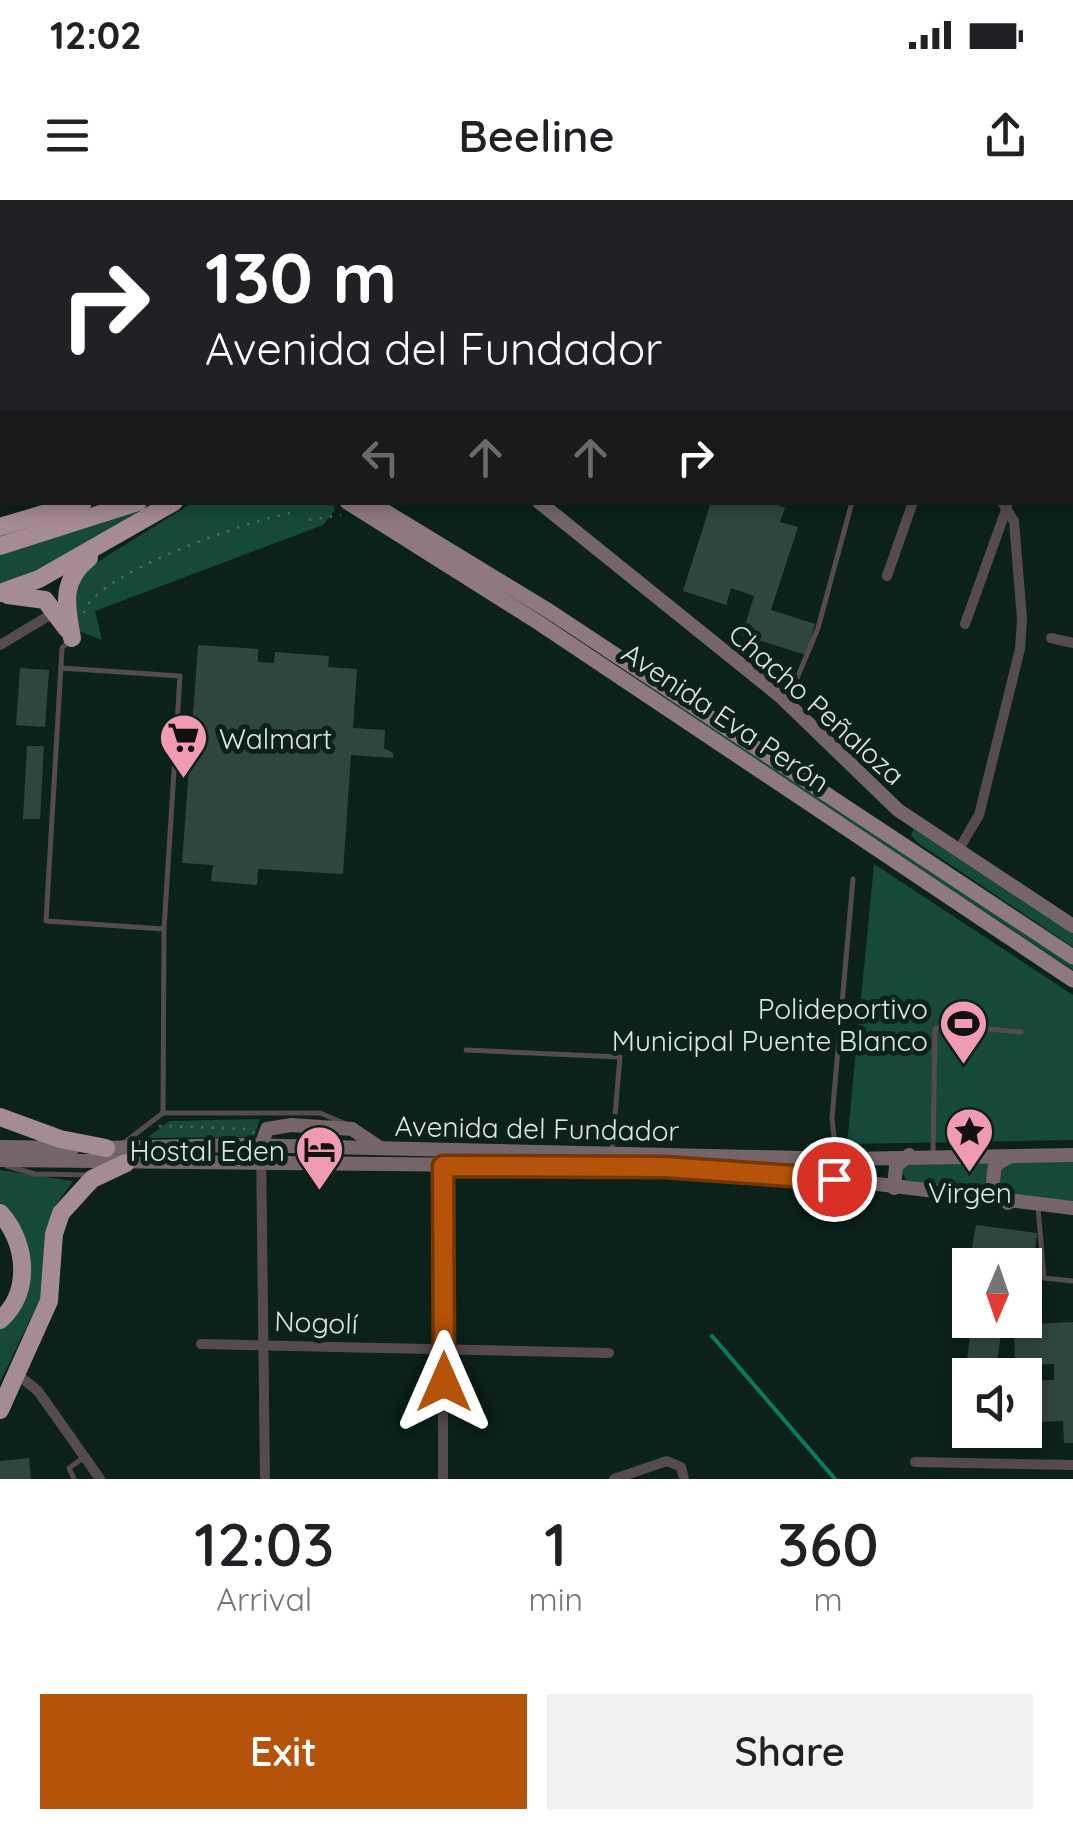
<!DOCTYPE html>
<meta charset="utf-8">
<style>
body{margin:0;font-family:Quicksand,sans-serif;background:#f2f2f2;color:#202124;height:100vh;display:flex;flex-direction:column;font-size:38px;white-space:nowrap}
*{box-sizing:border-box;margin:0}
p{font-size:32px;color:#757577}
.icon{flex:none;width:55px;height:55px;fill:none;stroke:currentColor;stroke-width:2;stroke-linecap:round;stroke-linejoin:round}
.map{position:relative;height:1279px;overflow:hidden}
.drawer{display:flex;flex-direction:column;background:#fff;flex:1}
.drawer>*{flex:none}
.hud{position:absolute;left:0px;top:0px;width:1075px;height:305px;box-shadow:0 5px 15px #0003;background:#202124;color:#fff;overflow:hidden}
.needle{width:65px;rotate:182deg}
.tools{position:absolute;left:952px;top:1048px;display:grid;gap:20px}
.tools a{display:grid;place-items:center;width:90px;height:90px;border-radius:0px;background:#fff;box-shadow:0 5px 15px #0003;font-size:50px}
.pin{position:absolute;display:grid;place-items:center;width:85px;height:85px;color:#fff;margin:-42px;border:5px solid #fff;border-radius:50%;box-shadow:0 2px 10px #0007}
.me{position:absolute;width:110px;margin:-55px;rotate:0deg;stroke-linejoin:round;filter:drop-shadow(0 0 8px #0008)}
.turn{display:flex;align-items:center;gap:35px;height:210px;padding:0 40px;font-size:45px}
.turn .icon{width:130px;height:130px;stroke-width:2.5}
.turn b{display:block;font-size:70px;line-height:85px}
.lanes{display:flex;align-items:center;height:95px;padding:0 40px;background:#0003;justify-content:center;gap:50px;direction:ltr}
.lanes .off{opacity:.35}
.eta{display:flex;justify-content:space-evenly;align-items:center;height:170px;text-align:center}
.eta b{font-size:60px;font-weight:600;line-height:70px}
.action{display:flex;gap:20px;margin-top:auto;padding:20px 40px}
.action a{flex:1;height:115px;border-radius:0px;background:#b45309;color:#fff;font-size:40px;font-weight:600;line-height:115px;text-align:center}
.action a+a{background:#f2f2f2;color:#202124}
.status{display:flex;justify-content:space-between;align-items:center;height:70px;padding:0 50px;background:#fff;direction:ltr}
.status svg{height:28px;fill:currentColor}
header{display:flex;justify-content:space-between;align-items:center;height:130px;padding:0 40px;background:#fff;font-size:45px;font-weight:600}
.map>svg:first-child{display:block}
</style>
<div class="status"><b>12:02</b><svg viewBox="0 0 49 12"><path d="M0 12V9h3v3zM5 12V6h3v6zM10 12V3h3v9zM15 12V0h3v12zM26 1h20v11H26zM47 4h2v5h-2z"/></svg></div>
<header><svg class="icon" aria-label="menu" viewBox="0 0 24 24"><path d="M4 6h16M4 12h16M4 18h16"/></svg>Beeline<svg class="icon" aria-label="share" viewBox="0 0 24 24"><path d="M12 15V3M7 8l5-5 5 5M5 13v7h14v-7"/></svg></header>
<div class="map">
<svg width="1073" height="1279" viewBox="0 0 1073 1279">
<rect width="100%" height="100%" fill="#0b211a"/>
<!-- green -->
<g fill="#164939">
<path d="M332 302 335 310 323 325 95 411 102 440 73 429 71 386 83 371 192 303Z"/>
<path d="M158 303 120 328 0 389V354Z"/>
<path d="M414 335 1022 728 1073 764V770Z"/>
<path d="M914 629 1073 732V747L918 643 911 635Z"/>
<path d="M874 664 1073 795V940L847 944Z"/>
<path d="M260 919 254 937 147 938 169 921Z"/>
<path d="M992 961 985 982 991 994 907 981 900 969 904 963Z"/>
<path d="M1009 962H1073V1002L1012 998 996 985 1000 967Z"/>
<path d="M0 970 73 981 52 1010 44 1091 0 1182V1128L29 1083 0 1005Z"/>
</g>
<g fill="none" stroke-linecap="round" stroke-linejoin="round">
<!-- stream -->
<path stroke="#0b7a5d" stroke-width="4" d="M712 1136 835 1279"/>
</g>
<!-- building -->
<g fill="#2f463d">
<path d="M711 302H768L785 308 780 322 798 327 771 410 815 424 806 455 742 435 754 396 731 388 726 405 683 391Z"/>
<path d="M198 445 258 449V462L274 463 275 452 329 456 328 467 357 469 353 528 385 530 384 548 393 553V558L351 555 343 674 258 669 257 685 211 681 213 665 182 663Z"/>
<path d="M20 468 49 470 45 527 16 525Z"/>
<path d="M27 546H44L40 619H23Z"/>
<path d="M976 1025 1037 1033 1029 1105H1025V1065H969Z"/>
<path d="M968 1069 970 1120H1003L995 1175H970V1190H963L971 1129 958 1127Z"/>
<path d="M1073 1122V1243H1064L1063 1221 1026 1223 1025 1181 1054 1180V1164L1015 1165 1014 1125Z"/>
<path d="M29 1258 31 1279H0V1261Z"/>
</g>
<g fill="none" stroke-linecap="round" stroke-linejoin="round">
<!-- path -->
<g stroke="#52655f" stroke-width="2.5" stroke-dasharray="2.5 8" stroke-linecap="butt">
<path d="M309 320 341 315"/>
<path d="M84 413C93 374 251 320 290 313"/>
<path d="M159 926 249 929 254 933"/>
</g>
<!-- lane -->
<g stroke="#554b4e" stroke-width="5">
<path d="M1072 101H1073"/>
<path d="M70 440 62 448 46 721 164 729"/>
<path d="M61 468 180 476 164 729 163 913"/>
<path d="M788 500 818 428 852 302"/>
<path d="M466 850 620 857 612 950"/>
<path d="M125 942 163 913H320L346 924"/>
<path d="M836 954 832 918 853 679"/>
<path d="M933 954 935 829 943 825 1021 832"/>
<path d="M7 966 35 974 90 975"/>
<path d="M1038 1007 1044 1078 1073 1081"/>
<path d="M74 1279 69 1268 83 1258"/>
</g>
<!-- street -->
<g stroke="#554b4e" stroke-width="10">
<path d="M44 0 47 2"/>
<path d="M205 0 208 2"/>
<path d="M360 0 362 2"/>
<path d="M467 0 468 2"/>
<path d="M617 0 618 2"/>
<path d="M689 2 695 0"/>
<path d="M727 2 734 0"/>
<path d="M887 376 913 302"/>
<path d="M965 424 1007 307"/>
<path d="M1051 438 1073 443"/>
<path d="M0 445 55 412"/>
<path d="M959 649 979 615 1020 449 1022 419 1014 321 1002 302"/>
<path d="M261 946 265 1279"/>
<path d="M443 960V1279"/>
<path d="M201 1144 609 1153"/>
<path d="M17 1174 38 1191 100 1279"/>
<path d="M915 1262 1073 1265"/>
<path d="M614 1279 667 1261 681 1267 684 1279"/>
</g>
<!-- secondary -->
<g stroke="#756569" stroke-width="14">
<path d="M1072 13H1073"/>
<path d="M539 302 780 496 898 610 1073 726"/>
<path d="M261 946 267 929 291 925 352 929 380 948"/>
<path d="M0 947 73 948"/>
<path d="M99 948 243 945 844 959 1073 955"/>
<path d="M0 960 665 967 804 975 1073 1008"/>
<path d="M894 988 896 966 909 955"/>
<path d="M1008 1003 992 988 995 965 1009 957"/>
</g>
<!-- primary -->
<g stroke="#8e797e" stroke-width="15">
<path d="M0 92 2 93"/>
<path d="M0 108 2 109"/>
<path d="M347 302 539 423 1073 780"/>
<path d="M370 302 549 411 1073 757"/>
</g>
<!-- highway -->
<g stroke="#a58b92" stroke-width="18">
<path d="M892 2 899 0"/>
<path d="M965 2 972 0"/>
<path d="M0 281H2"/>
<path d="M0 327 83 302"/>
<path d="M0 346 138 302"/>
<path d="M0 393 39 379 174 302"/>
<path d="M8 395 45 400 67 429"/>
<path d="M72 438C66 405 60 381 89 358"/>
<path d="M0 917 60 939 106 948"/>
<path d="M0 1013C27 1042 32 1093 0 1120"/>
<path d="M0 1210 49 1101 54 1034 61 1013 92 979 126 963"/>
</g>
</g>
<g fill="none" stroke-linecap="round" stroke-linejoin="round">
<defs>
<path id="route" d="M444 1182 443 966 665 967 834 979"/>
</defs>
<!-- route casing -->
<use href="#route" stroke="#753606" stroke-width="25"/>
<!-- route -->
<use href="#route" stroke="#b45309" stroke-width="18"/>
</g>
<!-- icons -->
<defs>
<symbol id="supermarket-pin" viewBox="-11 -11 22 30"><path d="M0 17L-7.5 6A9.5 9.5 0 1 1 7.5 6Z" fill="#f19ab4" stroke="#0b211a"/><path d="M-6-5.5h2.5l.6 2H6L4.5 2H-2.5L-4.4-4H-6ZM-1.5 3.2a1.3 1.3 0 1 0 .1 0ZM3 3.2a1.3 1.3 0 1 0 .1 0Z" fill="#111"/></symbol>
<symbol id="stadium-pin" viewBox="-11 -11 22 30"><path d="M0 17L-7.5 6A9.5 9.5 0 1 1 7.5 6Z" fill="#f19ab4" stroke="#0b211a"/><path d="M0-5a6.5 5 0 1 0 0 10a6.5 5 0 1 0 0-10ZM-3.5-1.8h7v3.6h-7Z" fill="#111"/></symbol>
<symbol id="sight-pin" viewBox="-11 -11 22 30"><path d="M0 17L-7.5 6A9.5 9.5 0 1 1 7.5 6Z" fill="#f19ab4" stroke="#0b211a"/><path d="M0-6L1.8-2.2L6-1.7L2.9 1.2L3.7 5.4L0 3.3L-3.7 5.4L-2.9 1.2L-6-1.7L-1.8-2.2Z" fill="#111"/></symbol>
<symbol id="hotel-pin" viewBox="-11 -11 22 30"><path d="M0 17L-7.5 6A9.5 9.5 0 1 1 7.5 6Z" fill="#f19ab4" stroke="#0b211a"/><path d="M-6-4.5h1.5V1H6V5H4.5V3h-9V5H-6ZM-4 0a1.8 1.8 0 1 1 3.6 0ZM.5 0V-2.5h3Q6-2.5 6 0Z" fill="#111"/></symbol>
</defs>
<g fill-rule="evenodd">
<use href="#supermarket-pin" x="156" y="510" width="55" height="75"/>
<use href="#stadium-pin" x="936" y="796" width="55" height="75"/>
<use href="#sight-pin" x="942" y="904" width="55" height="75"/>
<use href="#hotel-pin" x="292" y="922" width="55" height="75"/>
</g>
<g text-anchor="middle" dominant-baseline="central" stroke-width="10" stroke-linejoin="round" paint-order="stroke">
<!-- street labels -->
<g font-size="28" fill="#dbe8e2" stroke="#0b211a">
<text transform="translate(817 504) rotate(42)">Chacho Peñaloza</text>
<text transform="translate(726 517) rotate(34)">Avenida Eva Perón</text>
<text transform="translate(537 928) rotate(1)">Avenida del Fundador</text>
<text transform="translate(316 1122) rotate(2)">Nogolí</text>
</g>
<!-- poi labels -->
<g font-size="28" fill="#dbe8e2" stroke="#0b211a" text-anchor="end">
<text x="219" y="538" text-anchor="start">Walmart</text>
<text x="928" y="808">Polideportivo<tspan x="928" dy="32">Municipal Puente Blanco</tspan></text>
<text x="285" y="950">Hostal Eden</text>
<text x="970" y="992" text-anchor="middle">Virgen</text>
</g>
</g>
</svg>
<div class="tools">
<a><svg class="needle" viewBox="-14 -14 28 28"><path d="M0-13l5 13h-10z" fill="#e53935"/><path d="M0 13l5-13h-10z" fill="#757577"/></svg></a>
<a><svg class="icon" aria-label="sound" viewBox="0 0 24 24"><path d="M4 9h4l5-4v14l-5-4H4zM17 9q2 3 0 6"/></svg></a>
</div>
<div class="pin" style="left:834px;top:979px;background:#d93025"><svg class="icon" aria-label="arrive" viewBox="0 0 24 24"><path d="M6 21V4h12l-3 4 3 4H6"/></svg></div>
<svg class="me" style="left:444px;top:1182px" viewBox="-20 -20 40 40"><path d="M0-17L14 15 0 8-14 15z" fill="#b45309" stroke="#fff" stroke-width="4"/></svg>
<div class="hud">
<div class="turn"><svg class="icon" aria-label="right" viewBox="0 0 24 24"><path d="M7 20v-9h11M14 6l5 5-5 5"/></svg><div><b>130 m</b>Avenida del Fundador</div></div>
<div class="lanes"><svg class="icon off" aria-label="left" viewBox="0 0 24 24"><path d="M17 20v-9H6M10 6l-5 5 5 5"/></svg><svg class="icon off" aria-label="ahead" viewBox="0 0 24 24"><path d="M12 20V5M6 11l6-6 6 6"/></svg><svg class="icon off" aria-label="ahead" viewBox="0 0 24 24"><path d="M12 20V5M6 11l6-6 6 6"/></svg><svg class="icon" aria-label="right" viewBox="0 0 24 24"><path d="M7 20v-9h11M14 6l5 5-5 5"/></svg></div>
</div>
</div>
<section class="drawer">
<div class="eta">
<div><b>12:03</b><p>Arrival</p></div>
<div><b>1</b><p>min</p></div>
<div><b>360</b><p>m</p></div>
</div>
<div class="action"><a>Exit</a><a>Share</a></div>
</section>
